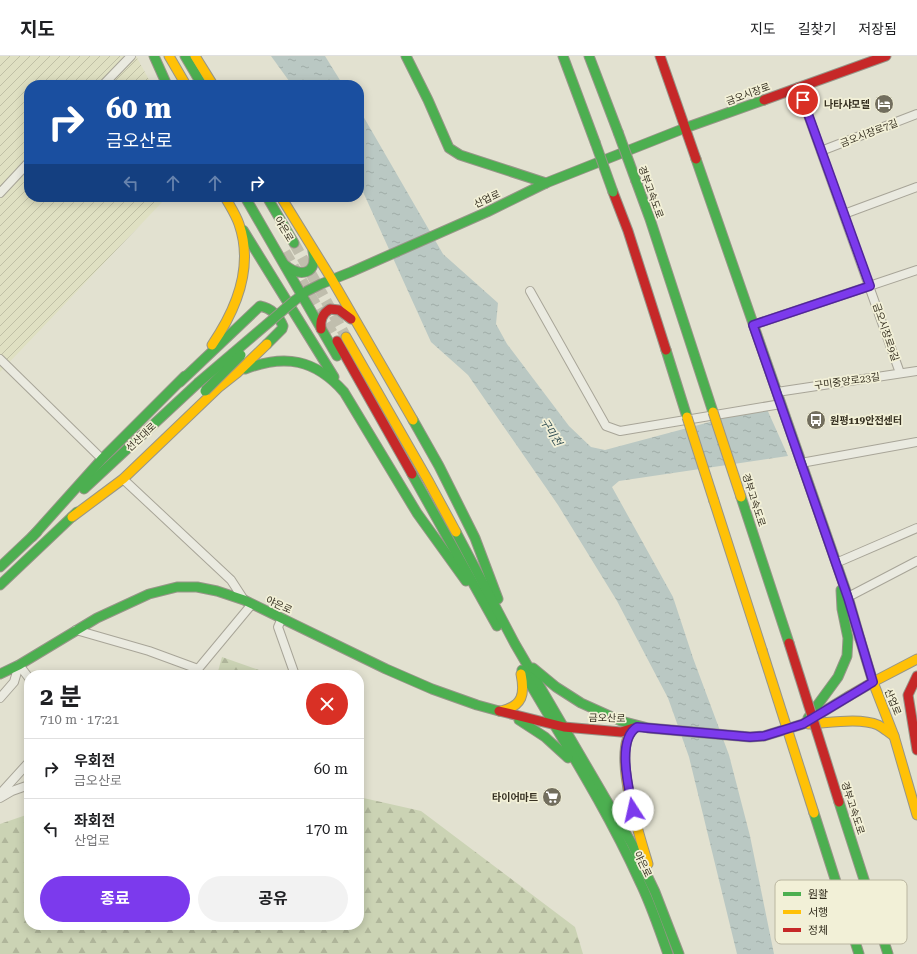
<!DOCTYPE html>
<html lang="ko">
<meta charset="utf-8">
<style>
body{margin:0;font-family:"Roboto Serif","Noto Sans KR",serif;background:#f2f2f2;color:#202124;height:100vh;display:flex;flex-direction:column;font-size:15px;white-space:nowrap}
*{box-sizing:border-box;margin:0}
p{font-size:13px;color:#757577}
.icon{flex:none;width:22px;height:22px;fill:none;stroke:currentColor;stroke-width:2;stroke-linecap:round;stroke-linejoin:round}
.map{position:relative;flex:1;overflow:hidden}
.sheet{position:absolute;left:24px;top:614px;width:340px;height:260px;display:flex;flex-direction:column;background:#fff;border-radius:16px;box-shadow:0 2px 10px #0003}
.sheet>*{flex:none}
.guide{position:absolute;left:24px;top:24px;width:340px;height:122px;border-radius:16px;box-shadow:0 2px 10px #0003;background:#1a4fa0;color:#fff;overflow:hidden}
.pin{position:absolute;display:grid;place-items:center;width:34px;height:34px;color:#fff;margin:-17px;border:2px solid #fff;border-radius:50%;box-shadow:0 1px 4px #0007}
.me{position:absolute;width:44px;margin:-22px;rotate:350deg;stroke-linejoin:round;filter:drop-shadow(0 0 3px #0008)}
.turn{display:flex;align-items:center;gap:14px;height:84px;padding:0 16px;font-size:18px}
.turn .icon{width:52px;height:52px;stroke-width:2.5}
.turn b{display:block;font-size:28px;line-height:34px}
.lanes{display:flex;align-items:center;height:38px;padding:0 16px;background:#0003;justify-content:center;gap:20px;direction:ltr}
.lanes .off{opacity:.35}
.round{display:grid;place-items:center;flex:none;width:42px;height:42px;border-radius:21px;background:#f2f2f2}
.overview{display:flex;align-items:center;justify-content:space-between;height:68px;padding:0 16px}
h1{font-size:24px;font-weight:700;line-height:30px}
.action{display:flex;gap:8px;margin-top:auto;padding:8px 16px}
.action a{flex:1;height:46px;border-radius:24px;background:#7c3aed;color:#fff;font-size:16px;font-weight:700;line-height:46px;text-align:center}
.action a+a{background:#f2f2f2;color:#202124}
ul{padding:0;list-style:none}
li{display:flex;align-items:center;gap:12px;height:60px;padding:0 16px;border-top:1px solid #e0e0e0}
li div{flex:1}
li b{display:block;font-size:15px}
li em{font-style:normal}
header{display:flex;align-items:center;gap:24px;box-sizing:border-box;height:56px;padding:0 20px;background:#fff;border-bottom:1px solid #e0e0e0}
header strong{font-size:19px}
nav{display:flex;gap:22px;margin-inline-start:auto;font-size:14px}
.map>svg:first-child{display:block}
</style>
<header>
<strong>지도</strong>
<nav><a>지도</a><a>길찾기</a><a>저장됨</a></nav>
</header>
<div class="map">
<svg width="917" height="898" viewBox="0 0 917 898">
<defs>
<pattern id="farmland-furrows" width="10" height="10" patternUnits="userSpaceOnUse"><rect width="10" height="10" fill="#dfe0c2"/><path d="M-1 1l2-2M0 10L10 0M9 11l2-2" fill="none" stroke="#c0c0a6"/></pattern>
<pattern id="forest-firs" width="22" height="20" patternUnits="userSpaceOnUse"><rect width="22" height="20" fill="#cbd3b4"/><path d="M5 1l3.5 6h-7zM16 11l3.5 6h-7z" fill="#afb59a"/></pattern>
<pattern id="water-ripples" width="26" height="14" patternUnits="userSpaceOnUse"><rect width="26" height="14" fill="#bac8c3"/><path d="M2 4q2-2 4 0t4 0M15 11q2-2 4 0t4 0" fill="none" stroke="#a0aca7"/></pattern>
</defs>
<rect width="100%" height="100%" fill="#e2e1d0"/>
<!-- farmland -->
<path fill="url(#farmland-furrows)" d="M0 0H136L152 29H29V141H167L0 316Z"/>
<!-- forest -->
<g fill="url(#forest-firs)">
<path d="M222 601 273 619H217Z"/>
<path d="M359 741 421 755 575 871 583 898H0V768L29 758V869H359Z"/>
</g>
<!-- water -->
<g fill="url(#water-ripples)">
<path d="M271 0H325L343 29H292Z"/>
<path d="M359 53 443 198 498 247 496 268 507 288 569 370 591 391 605 394 766 351 788 400 619 425 612 431 673 541 693 602 729 699 750 780 774 898H737L689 701 668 642 617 545 558 449 468 319 431 286 359 127Z"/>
</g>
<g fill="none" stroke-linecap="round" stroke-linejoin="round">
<!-- secondary-tunnel -->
<g stroke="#c0bead" stroke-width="11" stroke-dasharray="11 5.5" stroke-linecap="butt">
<path d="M294 187 346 281"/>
<path d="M285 196 337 285"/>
</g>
<defs>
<g id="street">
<path d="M103 29 131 0"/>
<path d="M798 31 900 317"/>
<path d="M821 95 917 58"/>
<path d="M0 137 29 106"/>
<path d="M844 158 917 131"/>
<path d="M530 235 606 370 620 375 781 348"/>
<path d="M753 269 917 214"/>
<path d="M0 303 102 403"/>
<path d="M777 336 917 315"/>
<path d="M801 407 917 386"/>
<path d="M123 423 231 524 244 544"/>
<path d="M836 507 917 472"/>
<path d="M848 541 917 505"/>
<path d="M282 562 278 571 295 619"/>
<path d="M76 574 149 595 198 613"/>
<path d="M19 609 29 622"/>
<path d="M193 619 252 548"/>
<path d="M0 642 14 626 19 609"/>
<path d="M0 738 29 706"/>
<path d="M0 742 12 735 29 729"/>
</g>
<g id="fast">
<path d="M154 0 167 29"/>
<path d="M185 0 202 29"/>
<path d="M406 0 428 44 449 92 460 99 546 127"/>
<path d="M563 0 595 86"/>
<path d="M589 0 618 76"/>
<path d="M696 103 848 541 860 583"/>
<path d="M636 125 650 163 713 356"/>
<path d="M245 141 337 300"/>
<path d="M267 141 294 187"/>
<path d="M243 174 334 321"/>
<path d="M285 209C301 222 318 218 313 195"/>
<path d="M294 245 307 235 321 228 351 216 487 156 546 127 685 72 764 44"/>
<path d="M666 294 687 361"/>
<path d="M245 313C285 298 315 303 344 336L417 457 466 525"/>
<path d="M180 326 260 250C271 252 279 260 283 270L282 273 267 288"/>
<path d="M413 364 439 410 475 482 498 543"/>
<path d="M412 418 497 570"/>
<path d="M84 433 198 327"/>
<path d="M741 441 789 587"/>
<path d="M456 476 515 588 632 788 655 836 679 898"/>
<path d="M32 481 102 403 185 320"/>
<path d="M0 511 37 476"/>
<path d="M0 529 77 456"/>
<path d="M533 612 556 631 581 647 621 665 648 672 750 681 764 680 803 668 849 640"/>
<path d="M522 614C562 683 606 751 639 824 651 848 659 873 668 898"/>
<path d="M0 618 19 609 97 562 149 538 177 531H197L217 535 244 544 386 613 432 633 477 649 499 655"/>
<path d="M808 662 838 621 847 600 848 582 842 553 841 534"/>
<path d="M519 664 545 681 568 702"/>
<path d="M839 746 888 898"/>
<path d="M814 757 859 898"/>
</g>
<g id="slow">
<path d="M169 0 186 29"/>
<path d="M195 0 213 29"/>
<path d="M281 141 331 222 413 364"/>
<path d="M346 281 429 426 456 476"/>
<path d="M212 289C236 254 254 211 239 168 236 159 230 150 225 141"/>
<path d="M714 445 762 594"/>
<path d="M72 461 123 423 218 332 237 317 267 288"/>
<path d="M860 583 873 626 894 680 917 759"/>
<path d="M849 640 873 626 917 603"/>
<path d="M501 655C523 650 525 638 521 618"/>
<path d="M808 668C828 667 860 661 878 669 884 672 889 677 894 680"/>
<path d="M633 673C631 676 628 680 627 684 618 714 639 778 648 808"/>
</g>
<g id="jam">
<path d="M660 0 696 103"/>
<path d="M764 44 886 0"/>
<path d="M613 136 628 175 666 294"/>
<path d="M321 273C320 264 322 258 330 253L339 254 351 263"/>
<path d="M337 285 412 418"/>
<path d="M917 620 908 639 917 694"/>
<path d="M499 655 564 671 621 676 637 671"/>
</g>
</defs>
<!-- street casing -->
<use href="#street" stroke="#a8a598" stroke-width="10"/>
<!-- fast casing -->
<use href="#fast" stroke="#979588" stroke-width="11"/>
<!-- slow casing -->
<use href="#slow" stroke="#979588" stroke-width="11"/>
<!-- jam casing -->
<use href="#jam" stroke="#979588" stroke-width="11"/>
<!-- street -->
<use href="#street" stroke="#eaeae0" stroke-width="8"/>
<!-- fast -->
<use href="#fast" stroke="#4caf50" stroke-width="9"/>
<!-- slow -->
<use href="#slow" stroke="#ffc107" stroke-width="9"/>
<!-- jam -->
<use href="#jam" stroke="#c62828" stroke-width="9"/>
<defs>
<g id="fast-bridge">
<path d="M618 76 636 125"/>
<path d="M595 86 613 136"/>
<path d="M198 327 294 245"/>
<path d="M205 335 241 299"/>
</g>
<g id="slow-bridge">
<path d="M713 356 741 441"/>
<path d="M687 361 714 445"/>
<path d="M762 594 814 757"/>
</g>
<path id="jam-bridge" d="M789 587 839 746"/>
</defs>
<!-- fast-bridge casing -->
<use href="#fast-bridge" stroke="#979588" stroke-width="11" stroke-linecap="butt"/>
<!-- slow-bridge casing -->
<use href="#slow-bridge" stroke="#979588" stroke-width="11" stroke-linecap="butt"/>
<!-- jam-bridge casing -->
<use href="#jam-bridge" stroke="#979588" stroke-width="11" stroke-linecap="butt"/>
<!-- fast-bridge -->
<use href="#fast-bridge" stroke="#4caf50" stroke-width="9"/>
<!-- slow-bridge -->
<use href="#slow-bridge" stroke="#ffc107" stroke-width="9"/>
<!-- jam-bridge -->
<use href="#jam-bridge" stroke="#c62828" stroke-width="9"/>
</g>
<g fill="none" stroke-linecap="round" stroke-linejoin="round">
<defs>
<path id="route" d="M633 754C629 733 616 684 637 671L750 681 764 680 803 668 873 626 848 542 753 269 870 230 803 44"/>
</defs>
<!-- route casing -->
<use href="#route" stroke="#51269a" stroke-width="10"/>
<!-- route -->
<use href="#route" stroke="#7c3aed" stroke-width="7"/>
</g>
<!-- icons -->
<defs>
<symbol id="hotel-disc" viewBox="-11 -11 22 22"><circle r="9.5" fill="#726e5e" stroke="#f2f0d7"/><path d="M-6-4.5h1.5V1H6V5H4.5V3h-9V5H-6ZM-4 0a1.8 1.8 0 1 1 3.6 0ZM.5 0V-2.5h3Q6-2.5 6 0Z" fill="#fff"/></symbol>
<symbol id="bus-disc" viewBox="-11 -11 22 22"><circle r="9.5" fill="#726e5e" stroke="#f2f0d7"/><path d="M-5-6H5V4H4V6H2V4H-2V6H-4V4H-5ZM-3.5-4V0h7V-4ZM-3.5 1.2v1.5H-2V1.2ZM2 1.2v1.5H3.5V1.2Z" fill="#fff"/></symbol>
<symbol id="supermarket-disc" viewBox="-11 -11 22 22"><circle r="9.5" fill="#726e5e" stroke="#f2f0d7"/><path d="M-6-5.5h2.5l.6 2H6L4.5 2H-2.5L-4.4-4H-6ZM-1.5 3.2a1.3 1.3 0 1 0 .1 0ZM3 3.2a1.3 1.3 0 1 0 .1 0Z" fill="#fff"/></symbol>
</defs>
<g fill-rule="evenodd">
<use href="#hotel-disc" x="873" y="37" width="22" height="22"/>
<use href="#bus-disc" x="805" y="353" width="22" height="22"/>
<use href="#supermarket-disc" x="541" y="730" width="22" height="22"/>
</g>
<g text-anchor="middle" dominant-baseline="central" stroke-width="3.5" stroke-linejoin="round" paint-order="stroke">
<!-- street labels -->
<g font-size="10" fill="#363021" stroke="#f2f0d7">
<text transform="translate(748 38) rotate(-20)">금오시장로</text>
<text transform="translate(869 77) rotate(-21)">금오시장로7길</text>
<text transform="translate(651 136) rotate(70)">경부고속도로</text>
<text transform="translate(487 143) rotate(-25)">산업로</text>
<text transform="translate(284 173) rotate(59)">야은로</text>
<text transform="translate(886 276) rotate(71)">금오시장로9길</text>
<text transform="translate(847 325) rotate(-8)">구미중앙로23길</text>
<text transform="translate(141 381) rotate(-43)">선산대로</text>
<text transform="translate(754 444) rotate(72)">경부고속도로</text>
<text transform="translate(279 549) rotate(25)">야은로</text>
<text transform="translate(893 646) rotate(68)">산업로</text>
<text transform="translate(607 662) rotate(1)">금오산로</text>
<text transform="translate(853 752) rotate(72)">경부고속도로</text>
<text transform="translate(643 808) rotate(64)">야은로</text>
</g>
<!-- poi labels -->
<g font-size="10" font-weight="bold" fill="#363021" stroke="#f2f0d7" text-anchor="end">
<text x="870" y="48">나타샤모텔</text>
<text x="830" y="364" text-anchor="start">원평119안전센터</text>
<text x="538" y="741">타이어마트</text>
</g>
<!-- water labels -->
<g font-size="11" font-style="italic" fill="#324f54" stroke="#f2f0d7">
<text transform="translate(551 376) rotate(58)">구미천</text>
</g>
</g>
<!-- legend -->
<rect x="775" y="824" width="132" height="64" rx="6" fill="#f2f0d7" stroke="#bab6a0" stroke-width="1"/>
<rect x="783" y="836" width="18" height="4" fill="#4caf50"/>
<rect x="783" y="854" width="18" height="4" fill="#ffc107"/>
<rect x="783" y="872" width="18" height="4" fill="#c62828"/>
<g font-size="11" fill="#363021">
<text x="808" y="842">원활</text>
<text x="808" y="860">서행</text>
<text x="808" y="878">정체</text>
</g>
</svg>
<div class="pin" style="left:803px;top:44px;background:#d93025"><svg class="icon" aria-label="arrive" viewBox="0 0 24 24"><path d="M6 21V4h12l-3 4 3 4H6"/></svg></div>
<svg class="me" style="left:633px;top:754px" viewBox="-20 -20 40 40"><circle r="19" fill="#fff"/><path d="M0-13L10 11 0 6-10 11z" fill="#7c3aed"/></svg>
<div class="guide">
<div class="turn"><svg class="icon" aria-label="right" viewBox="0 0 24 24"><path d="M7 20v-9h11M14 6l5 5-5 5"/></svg><div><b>60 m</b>금오산로</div></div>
<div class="lanes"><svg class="icon off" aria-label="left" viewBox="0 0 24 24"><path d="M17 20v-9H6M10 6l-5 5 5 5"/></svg><svg class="icon off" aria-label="ahead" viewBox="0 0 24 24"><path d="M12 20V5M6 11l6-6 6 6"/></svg><svg class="icon off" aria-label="ahead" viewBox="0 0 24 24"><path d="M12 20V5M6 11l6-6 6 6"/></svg><svg class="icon" aria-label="right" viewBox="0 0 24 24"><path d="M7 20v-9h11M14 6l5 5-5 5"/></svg></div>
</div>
<section class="sheet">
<div class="overview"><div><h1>2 분</h1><p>710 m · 17:21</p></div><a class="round" style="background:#d93025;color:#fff"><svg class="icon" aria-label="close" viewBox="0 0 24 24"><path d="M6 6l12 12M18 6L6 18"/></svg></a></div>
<ul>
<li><svg class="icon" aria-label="right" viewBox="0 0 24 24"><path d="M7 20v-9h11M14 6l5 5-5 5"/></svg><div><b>우회전</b><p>금오산로</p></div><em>60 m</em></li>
<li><svg class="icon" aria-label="left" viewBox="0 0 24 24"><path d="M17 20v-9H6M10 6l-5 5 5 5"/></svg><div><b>좌회전</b><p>산업로</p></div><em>170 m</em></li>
</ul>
<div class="action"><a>종료</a><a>공유</a></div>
</section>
</div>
